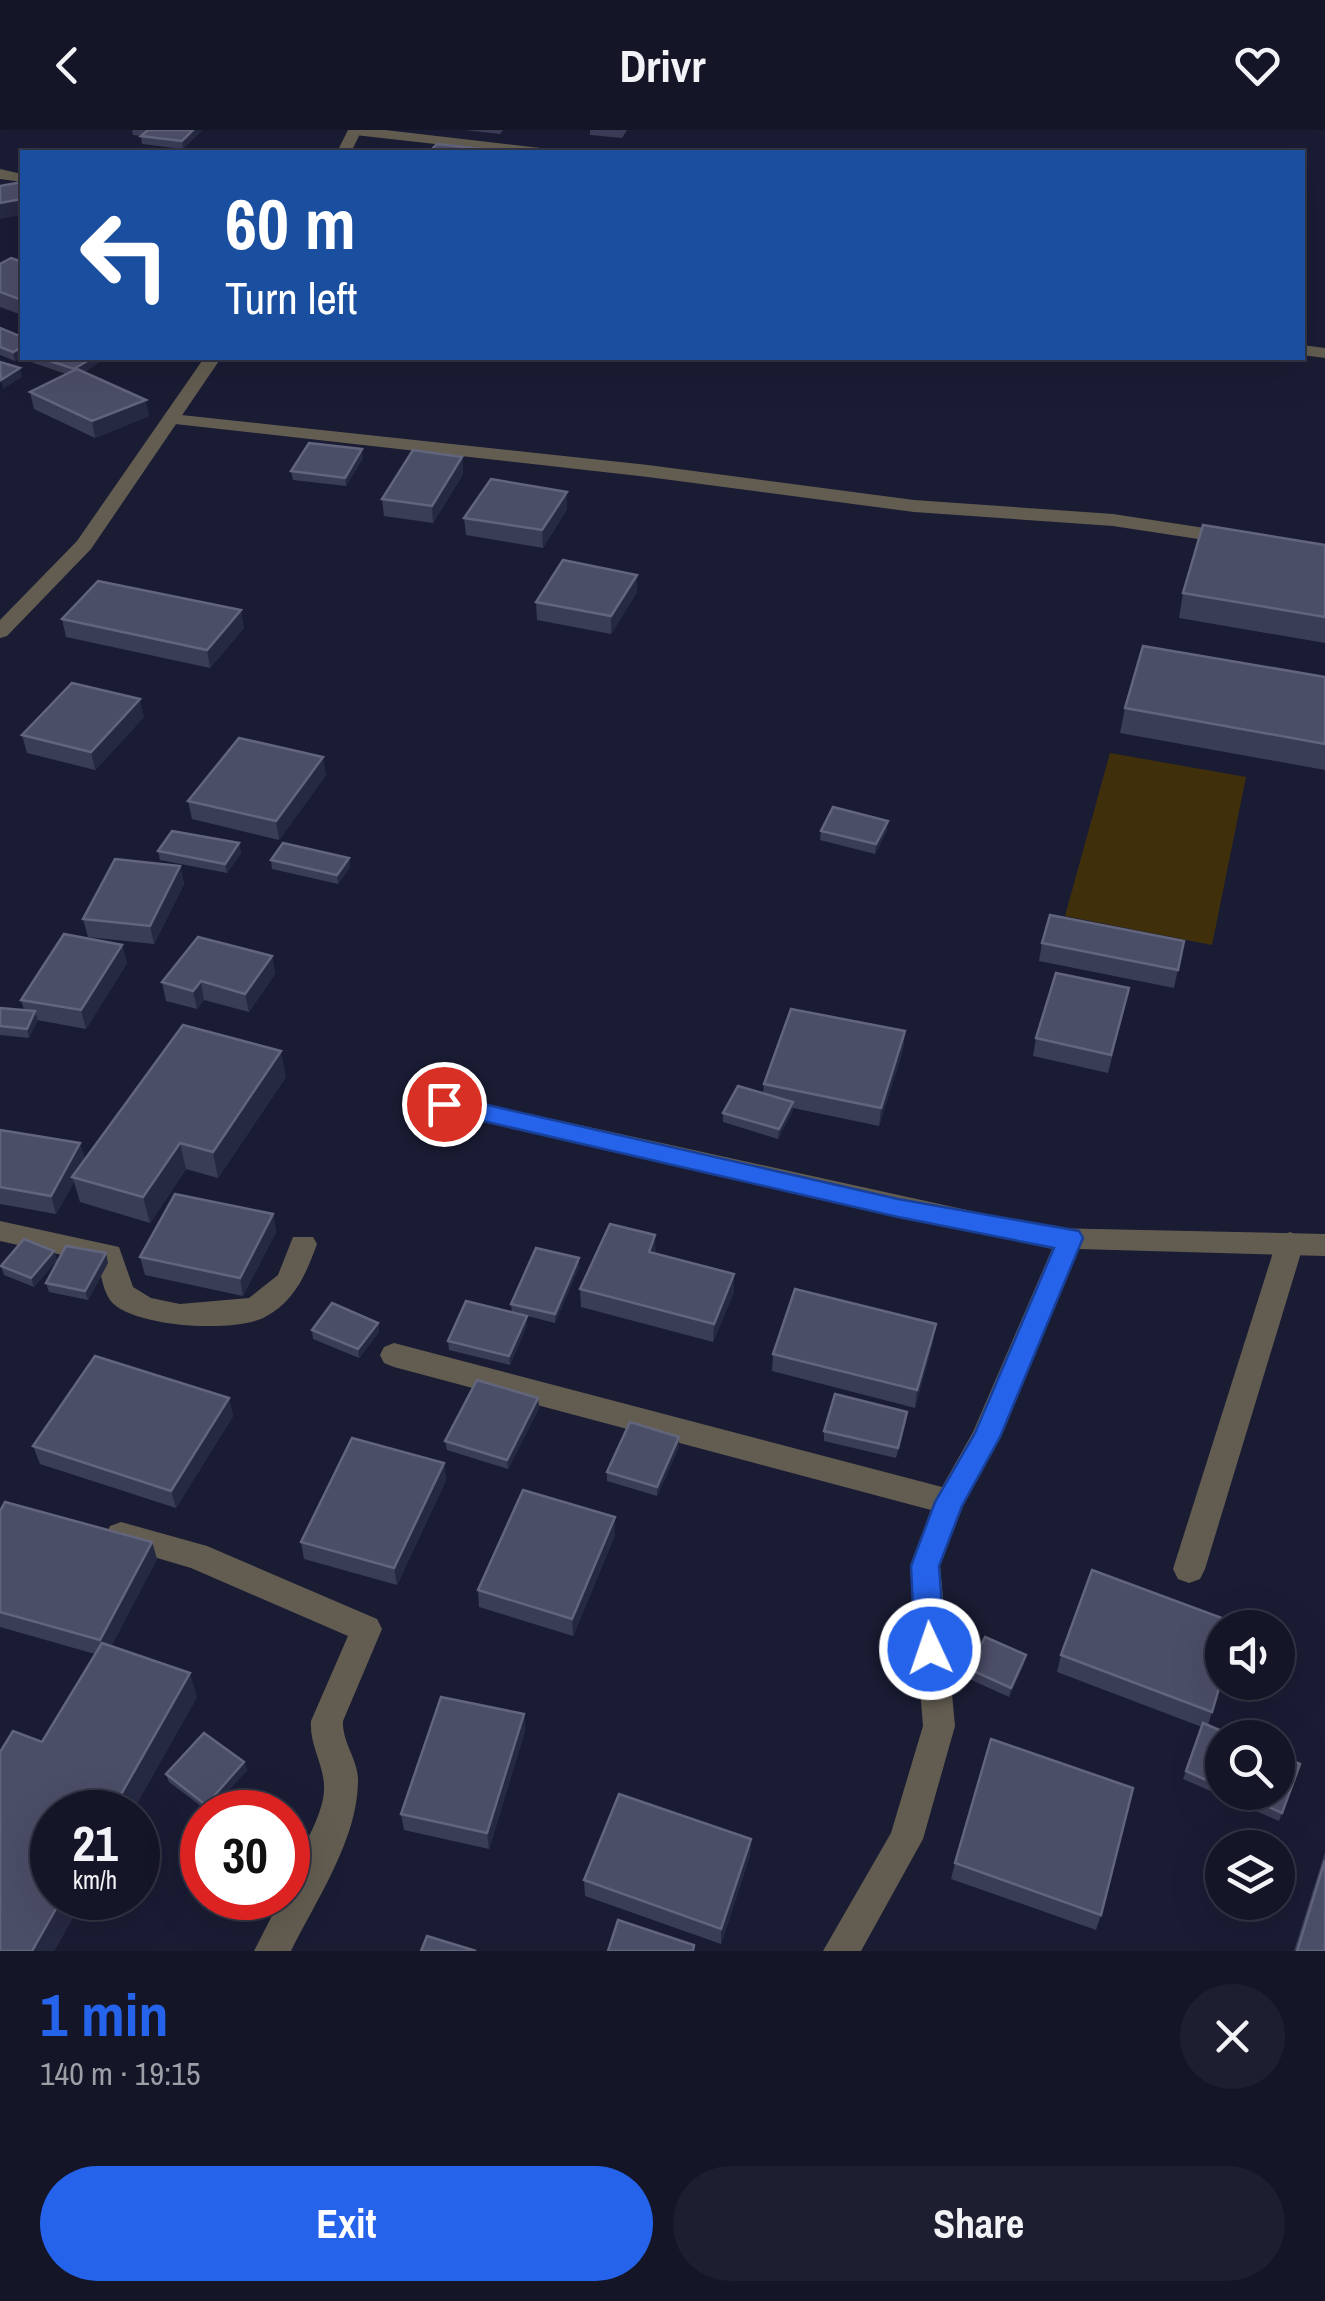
<!DOCTYPE html>
<meta charset="utf-8">
<style>
body{margin:0;font-family:"Archivo Narrow",sans-serif;background:#1d1e2f;color:#f1f3f6;height:100vh;display:flex;flex-direction:column;font-size:38px;white-space:nowrap}
*{box-sizing:border-box;margin:0}
p{font-size:32px;color:#9d9fa7}
.icon{flex:none;width:55px;height:55px;fill:none;stroke:currentColor;stroke-width:2;stroke-linecap:round;stroke-linejoin:round}
.map{position:relative;height:1821px;overflow:hidden}
.side{display:flex;flex-direction:column;background:#141527;flex:1}
.side>*{flex:none}
.guide{position:absolute;left:20px;top:20px;width:1285px;height:210px;border-radius:0px;box-shadow:0 10px 40px #0002,0 0 0 2px #333444;background:#1a4fa0;color:#fff;overflow:hidden}
.controls{position:absolute;left:1205px;top:1480px;display:grid;gap:20px}
.controls a{display:grid;place-items:center;width:90px;height:90px;border-radius:50%;background:#141527;box-shadow:0 10px 40px #0002,0 0 0 2px #333444;font-size:50px}
.speed{position:absolute;left:30px;top:1660px;display:flex;gap:20px;font-size:50px;font-weight:700;text-align:center}
.speed>*{display:grid;place-content:center;width:130px;height:130px;border-radius:50%;background:#141527;box-shadow:0 10px 40px #0002,0 0 0 2px #333444;line-height:1}
.speed small{font-size:25px;font-weight:400}
.speed .limit{border:15px solid #d22;background:#fff;color:#111}
.pin{position:absolute;display:grid;place-items:center;width:85px;height:85px;color:#fff;margin:-42px;border:5px solid #fff;border-radius:50%;box-shadow:0 2px 10px #0007}
.me{position:absolute;width:110px;margin:-55px;rotate:357deg;stroke-linejoin:round;filter:drop-shadow(0 0 8px #0008)}
.turn{display:flex;align-items:center;gap:35px;height:210px;padding:0 40px;font-size:45px}
.turn .icon{width:130px;height:130px;stroke-width:2.5}
.turn b{display:block;font-size:70px;line-height:85px}
.round{display:grid;place-items:center;flex:none;width:105px;height:105px;border-radius:52px;background:#1d1e2f}
.headline{display:flex;align-items:center;justify-content:space-between;height:170px;padding:0 40px}
h1{font-size:60px;font-weight:800;line-height:75px;color:#2563eb}
.button{display:flex;gap:20px;margin-top:auto;padding:20px 40px}
.button a{flex:1;height:115px;border-radius:60px;background:#2563eb;color:#fff;font-size:40px;font-weight:800;line-height:115px;text-align:center}
.button a+a{background:#1d1e2f;color:#f1f3f6}
header{display:flex;justify-content:space-between;align-items:center;height:130px;padding:0 40px;background:#141527;font-size:45px;font-weight:800}
.map>svg:first-child{display:block}
</style>
<header><svg class="icon" aria-label="back" viewBox="0 0 24 24"><path d="M15 5l-7 7 7 7"/></svg>Drivr<svg class="icon" aria-label="heart" viewBox="0 0 24 24"><path d="M12 20l-8-8c-3-5 5-10 8-4 3-6 11-1 8 4z"/></svg></header>
<div class="map">
<svg width="1325" height="1821" viewBox="0 0 1325 1821">
<rect width="100%" height="100%" fill="#1a1c34"/>
<!-- green -->
<path fill="#3f300b" d="M1110 623 1246 647 1212 815 1065 786Z"/>
<g fill="none" stroke-linecap="round" stroke-linejoin="round">
<!-- service -->
<g fill="#635d51" fill-rule="evenodd">
<path d="M348 0H385L541 18 548 22H506L355 5Z"/>
<path d="M1302 215 1325 218V228L1302 225Z"/>
<path d="M0 1091 119 1117 133 1157 151 1168 180 1174 249 1168 278 1145 293 1107H313L317 1114C306 1144 295 1171 265 1187 236 1203 131 1198 110 1170 103 1160 101 1144 98 1133L0 1111Z"/>
<path d="M1290 1102 1300 1106 1304 1113 1205 1439 1200 1449 1189 1453 1178 1449 1173 1439 1276 1113 1280 1106Z"/>
</g>
<!-- minor -->
<g fill="#635d51" fill-rule="evenodd">
<path d="M172 284 648 335 914 370 1113 384 1231 402 1241 408 1231 414 1113 396 914 382 648 347 166 293 163 289Z"/>
<path d="M443 965 1049 1098 1325 1104V1126L1079 1119 1001 1307 963 1376 940 1436 955 1596 923 1709 861 1821H823L891 1703 923 1596 910 1436 931 1380 394 1237 384 1233 380 1225 384 1217 394 1213 942 1357 973 1302 1052 1119 434 981 430 974 434 967Z"/>
<path d="M121 1392 207 1416 377 1489 382 1499 343 1591C342 1613 359 1630 358 1652 357 1711 316 1770 291 1821H254L281 1768H288C288 1735 316 1703 323 1669 329 1640 309 1619 311 1591L348 1506 191 1438 110 1414 106 1405 110 1396Z"/>
</g>
<!-- tertiary -->
<g fill="#635d51" fill-rule="evenodd">
<path d="M348 0H362L351 22H337Z"/>
<path d="M0 39 22 44V52L0 49Z"/>
<path d="M204 228H221L91 419 7 506 0 508V490L77 411Z"/>
</g>
</g>
<!-- wall -->
<g fill="#3a3d56">
<path d="M132 0H202L183 19 142 14 141 6 133 5Z"/>
<path d="M465 0H503L500 4Z"/>
<path d="M590 0H627L622 8 590 5Z"/>
<path d="M22 132V185L0 177V134Z"/>
<path d="M0 198 22 207V227L15 231 0 225Z"/>
<path d="M27 228H97L98 233 84 242 149 286 95 308 34 279 30 262 66 244 28 231Z"/>
<path d="M462 327 463 344 433 393 384 386 382 369Z"/>
<path d="M363 328 346 356 293 350 291 341Z"/>
<path d="M567 362V379L543 418 466 405 464 388Z"/>
<path d="M1325 415V513L1179 488 1183 463Z"/>
<path d="M637 462 611 504 537 490 536 472Z"/>
<path d="M62 489 244 498 210 538 66 507Z"/>
<path d="M1325 547V640L1120 603 1125 578Z"/>
<path d="M144 587 95 640 27 623 22 605Z"/>
<path d="M326 645 279 710 192 689 188 671Z"/>
<path d="M887 700 875 724 820 710 821 701Z"/>
<path d="M239 713 241 723 227 743 160 730 158 721Z"/>
<path d="M349 728 350 737 338 754 272 739 271 730Z"/>
<path d="M180 736 184 754 154 814 88 807 83 789Z"/>
<path d="M1184 811 1174 858 1039 831 1042 813Z"/>
<path d="M122 815 127 833 86 899 37 890 29 908 0 905V878L24 880 21 870Z"/>
<path d="M272 826 275 844 249 882 204 870 197 879 166 871 162 852Z"/>
<path d="M1125 877 1108 943 1033 926 1036 908Z"/>
<path d="M905 901 903 920 879 996 793 978 792 982 778 1009 723 992V983L763 964 764 954Z"/>
<path d="M286 947 218 1048 186 1039 150 1093 80 1072 74 1052 56 1084 0 1074V1000L80 1013 85 1030Z"/>
<path d="M273 1084 276 1102 243 1166 145 1145 140 1127Z"/>
<path d="M54 1121 57 1130 34 1157 4 1145 1 1136Z"/>
<path d="M106 1123 108 1133 88 1170 49 1162 46 1153Z"/>
<path d="M655 1124 734 1162 713 1212 581 1177 580 1159Z"/>
<path d="M579 1137 555 1193 527 1186V1195L510 1235 449 1220 448 1211 512 1182 511 1174Z"/>
<path d="M378 1193 379 1202 359 1228 313 1209 312 1200Z"/>
<path d="M933 1212 915 1278 772 1241 773 1224Z"/>
<path d="M229 1268 233 1286 176 1378 40 1334 33 1316Z"/>
<path d="M538 1268 539 1278 508 1339 447 1320 445 1311Z"/>
<path d="M906 1291 896 1328 824 1311V1301Z"/>
<path d="M679 1317 657 1366 607 1351V1342Z"/>
<path d="M444 1333 446 1350 397 1455 304 1429 301 1412Z"/>
<path d="M0 1381 152 1412 157 1429 111 1516 197 1567 132 1682H52V1768H84L54 1821 42 1612 95 1524 0 1497Z"/>
<path d="M615 1387V1405L573 1506 479 1477 478 1460Z"/>
<path d="M1061 1525 1212 1582 1208 1595 1222 1608V1662H1278L1282 1683 1279 1691 1183 1649 1202 1597 1057 1542Z"/>
<path d="M1024 1534 1009 1567 967 1548 969 1539Z"/>
<path d="M524 1584 525 1601 489 1719 404 1700 401 1684Z"/>
<path d="M244 1632 247 1640 209 1682 169 1652 166 1644Z"/>
<path d="M751 1709 750 1725 721 1814 585 1766 584 1750Z"/>
<path d="M1325 1722V1821H1294Z"/>
<path d="M955 1733 1101 1785 1096 1800 951 1749Z"/>
</g>
<!-- shaded-wall -->
<g fill="#262942">
<path d="M193 0H202L183 19 182 11Z"/>
<path d="M22 69V85L0 89V73Z"/>
<path d="M22 217V227L15 231 13 222Z"/>
<path d="M92 228H97L98 233 76 247 74 239Z"/>
<path d="M20 238 22 247 3 259 1 250Z"/>
<path d="M146 270 149 286 95 308 92 291Z"/>
<path d="M362 319 363 328 346 356 345 348Z"/>
<path d="M462 327 463 344 433 393 432 376Z"/>
<path d="M567 362V379L543 418 542 400Z"/>
<path d="M637 445V462L611 504V486Z"/>
<path d="M241 480 244 498 210 538 207 520Z"/>
<path d="M140 569 144 587 95 640 91 622Z"/>
<path d="M323 627 326 645 279 710 276 691Z"/>
<path d="M888 691 887 700 875 724 876 714Z"/>
<path d="M239 713 241 723 227 743 225 734Z"/>
<path d="M349 728 350 737 338 754 337 745Z"/>
<path d="M180 736 184 754 154 814 150 796Z"/>
<path d="M122 815 127 833 86 899 81 880Z"/>
<path d="M272 826 275 844 249 882 245 864Z"/>
<path d="M201 851 204 870 197 879 193 861Z"/>
<path d="M35 881 38 891 29 908 27 899Z"/>
<path d="M905 901 903 920 879 996 881 978Z"/>
<path d="M281 921 286 947 218 1048 213 1022Z"/>
<path d="M793 972 792 982 778 1009 779 999Z"/>
<path d="M80 1013 85 1031 72 1047 74 1052 56 1084 51 1066Z"/>
<path d="M180 1013 186 1039 150 1093 143 1067Z"/>
<path d="M273 1084 276 1102 243 1166 240 1148Z"/>
<path d="M655 1105 656 1123 649 1122Z"/>
<path d="M54 1121 57 1130 34 1157 31 1148Z"/>
<path d="M106 1123 108 1133 88 1170 85 1161Z"/>
<path d="M579 1128V1137L555 1193V1184Z"/>
<path d="M734 1144V1162L713 1212 714 1194Z"/>
<path d="M527 1186V1195L510 1235 509 1226Z"/>
<path d="M378 1193 379 1202 359 1228 358 1219Z"/>
<path d="M936 1194 933 1212 915 1278 917 1260Z"/>
<path d="M229 1268 233 1286 176 1378 171 1361Z"/>
<path d="M538 1268 539 1278 508 1339 507 1330Z"/>
<path d="M679 1307V1317L657 1366V1357Z"/>
<path d="M444 1333 446 1350 397 1455 394 1438Z"/>
<path d="M615 1387V1405L573 1506 572 1489Z"/>
<path d="M152 1412 157 1429 106 1527 100 1510Z"/>
<path d="M1026 1525 1024 1534 1009 1567 1011 1558Z"/>
<path d="M190 1543 197 1567 132 1682H111Z"/>
<path d="M524 1584 525 1601 489 1719 487 1703Z"/>
<path d="M244 1632 247 1640 209 1682 206 1675Z"/>
<path d="M751 1709 750 1725 721 1814V1799Z"/>
<path d="M62 1768H84L54 1821H32Z"/>
</g>
<!-- building -->
<g fill="#4b4e67" stroke="#62657c" stroke-width="2.5">
<path d="M148 0H193L182 11 141 6Z"/>
<path d="M437 14 482 19 479 22H429Z"/>
<path d="M22 52V69L0 73V56Z"/>
<path d="M11 128 22 132V170L0 162V134Z"/>
<path d="M0 198 22 207V217L13 222 0 217Z"/>
<path d="M41 228H92L74 239Z"/>
<path d="M0 232 20 238 1 250Z"/>
<path d="M77 239 146 270 92 291 30 262Z"/>
<path d="M309 313 362 319 345 348 291 341Z"/>
<path d="M413 320 462 327 432 376 382 369Z"/>
<path d="M491 349 567 362 542 400 464 388Z"/>
<path d="M1203 395 1325 415V487L1183 463Z"/>
<path d="M563 430 637 445 611 486 536 472Z"/>
<path d="M98 451 241 480 207 520 62 489Z"/>
<path d="M1143 516 1325 547V614L1125 578Z"/>
<path d="M72 553 140 569 91 622 22 605Z"/>
<path d="M239 608 323 627 276 691 188 671Z"/>
<path d="M833 677 888 691 876 714 821 701Z"/>
<path d="M172 701 239 713 225 734 158 721Z"/>
<path d="M283 713 349 728 337 745 271 730Z"/>
<path d="M115 729 180 736 150 796 83 789Z"/>
<path d="M1050 785 1184 811 1178 840 1042 813Z"/>
<path d="M64 804 122 815 81 880 21 870Z"/>
<path d="M198 807 272 826 245 864 201 851 193 861 162 852Z"/>
<path d="M1056 843 1129 858 1111 925 1036 908Z"/>
<path d="M0 878 35 881 27 899 0 896Z"/>
<path d="M791 879 905 901 881 978 764 954Z"/>
<path d="M183 895 281 921 213 1022 180 1013 143 1067 72 1047Z"/>
<path d="M738 956 793 972 779 999 723 983Z"/>
<path d="M0 1000 80 1013 51 1066 0 1057Z"/>
<path d="M175 1064 273 1084 240 1148 140 1127Z"/>
<path d="M610 1094 655 1105 649 1122 734 1144 714 1194 580 1159Z"/>
<path d="M24 1109 54 1121 31 1148 1 1136Z"/>
<path d="M66 1116 106 1123 85 1161 46 1153Z"/>
<path d="M536 1118 579 1128 555 1184 511 1174Z"/>
<path d="M795 1159 936 1194 917 1260 773 1224Z"/>
<path d="M466 1171 527 1186 509 1226 448 1211Z"/>
<path d="M332 1173 378 1193 358 1219 312 1200Z"/>
<path d="M95 1226 229 1268 171 1361 33 1316Z"/>
<path d="M477 1250 538 1268 507 1330 445 1311Z"/>
<path d="M835 1264 907 1282 898 1318 824 1301Z"/>
<path d="M630 1292 679 1307 657 1357 607 1342Z"/>
<path d="M352 1308 444 1333 394 1438 301 1412Z"/>
<path d="M523 1360 615 1387 572 1489 478 1460Z"/>
<path d="M5 1372 152 1412 100 1510 0 1482V1381Z"/>
<path d="M1092 1440 1238 1494 1237 1498H1222V1548L1212 1582 1061 1525Z"/>
<path d="M985 1507 1026 1525 1011 1558 969 1539Z"/>
<path d="M102 1513 190 1543 111 1682H52V1768H62L32 1821H0V1622L13 1601 42 1612Z"/>
<path d="M441 1567 524 1584 487 1703 401 1684Z"/>
<path d="M1203 1593 1238 1608H1222V1657L1186 1641Z"/>
<path d="M204 1603 244 1632 206 1675 166 1644Z"/>
<path d="M991 1609 1133 1658 1101 1785 955 1733Z"/>
<path d="M1278 1625 1300 1634 1282 1683 1236 1662H1278Z"/>
<path d="M619 1664 751 1709 721 1799 584 1750Z"/>
<path d="M1325 1730V1821H1297Z"/>
<path d="M618 1790 694 1815 693 1821H608Z"/>
<path d="M427 1806 476 1821H421Z"/>
</g>
<!-- route -->
<path fill="#2563eb" stroke="#184099" stroke-width="2.5" d="M444 965 898 1069 1079 1101 1083 1108 1000 1307 962 1376 939 1436 945 1519 940 1529 930 1532 920 1529 915 1519 911 1436 935 1372 975 1303 1054 1118 898 1087 435 980V968Z"/>
</svg>
<div class="controls">
<a><svg class="icon" aria-label="sound" viewBox="0 0 24 24"><path d="M4 9h4l5-4v14l-5-4H4zM17 9q2 3 0 6"/></svg></a>
<a><svg class="icon" aria-label="search" viewBox="0 0 24 24"><circle cx="10" cy="10" r="6"/><path d="M15 15l6 6"/></svg></a>
<a><svg class="icon" aria-label="layers" viewBox="0 0 24 24"><path d="M12 4l9 5-9 5-9-5zM3 14l9 5 9-5"/></svg></a>
</div>
<div class="speed"><div>21<small>km/h</small></div><div class="limit">30</div></div>
<div class="pin" style="left:444px;top:974px;background:#d93025"><svg class="icon" aria-label="arrive" viewBox="0 0 24 24"><path d="M6 21V4h12l-3 4 3 4H6"/></svg></div>
<svg class="me" style="left:930px;top:1519px" viewBox="-20 -20 40 40"><circle r="17" fill="#2563eb" stroke="#fff" stroke-width="3"/><path d="M0-11L8 9 0 5-8 9z" fill="#fff"/></svg>
<div class="guide">
<div class="turn"><svg class="icon" aria-label="left" viewBox="0 0 24 24"><path d="M17 20v-9H6M10 6l-5 5 5 5"/></svg><div><b>60 m</b>Turn left</div></div>
</div>
</div>
<section class="side">
<div class="headline"><div><h1>1 min</h1><p>140 m · 19:15</p></div><a class="round"><svg class="icon" aria-label="close" viewBox="0 0 24 24"><path d="M6 6l12 12M18 6L6 18"/></svg></a></div>
<div class="button"><a>Exit</a><a>Share</a></div>
</section>
